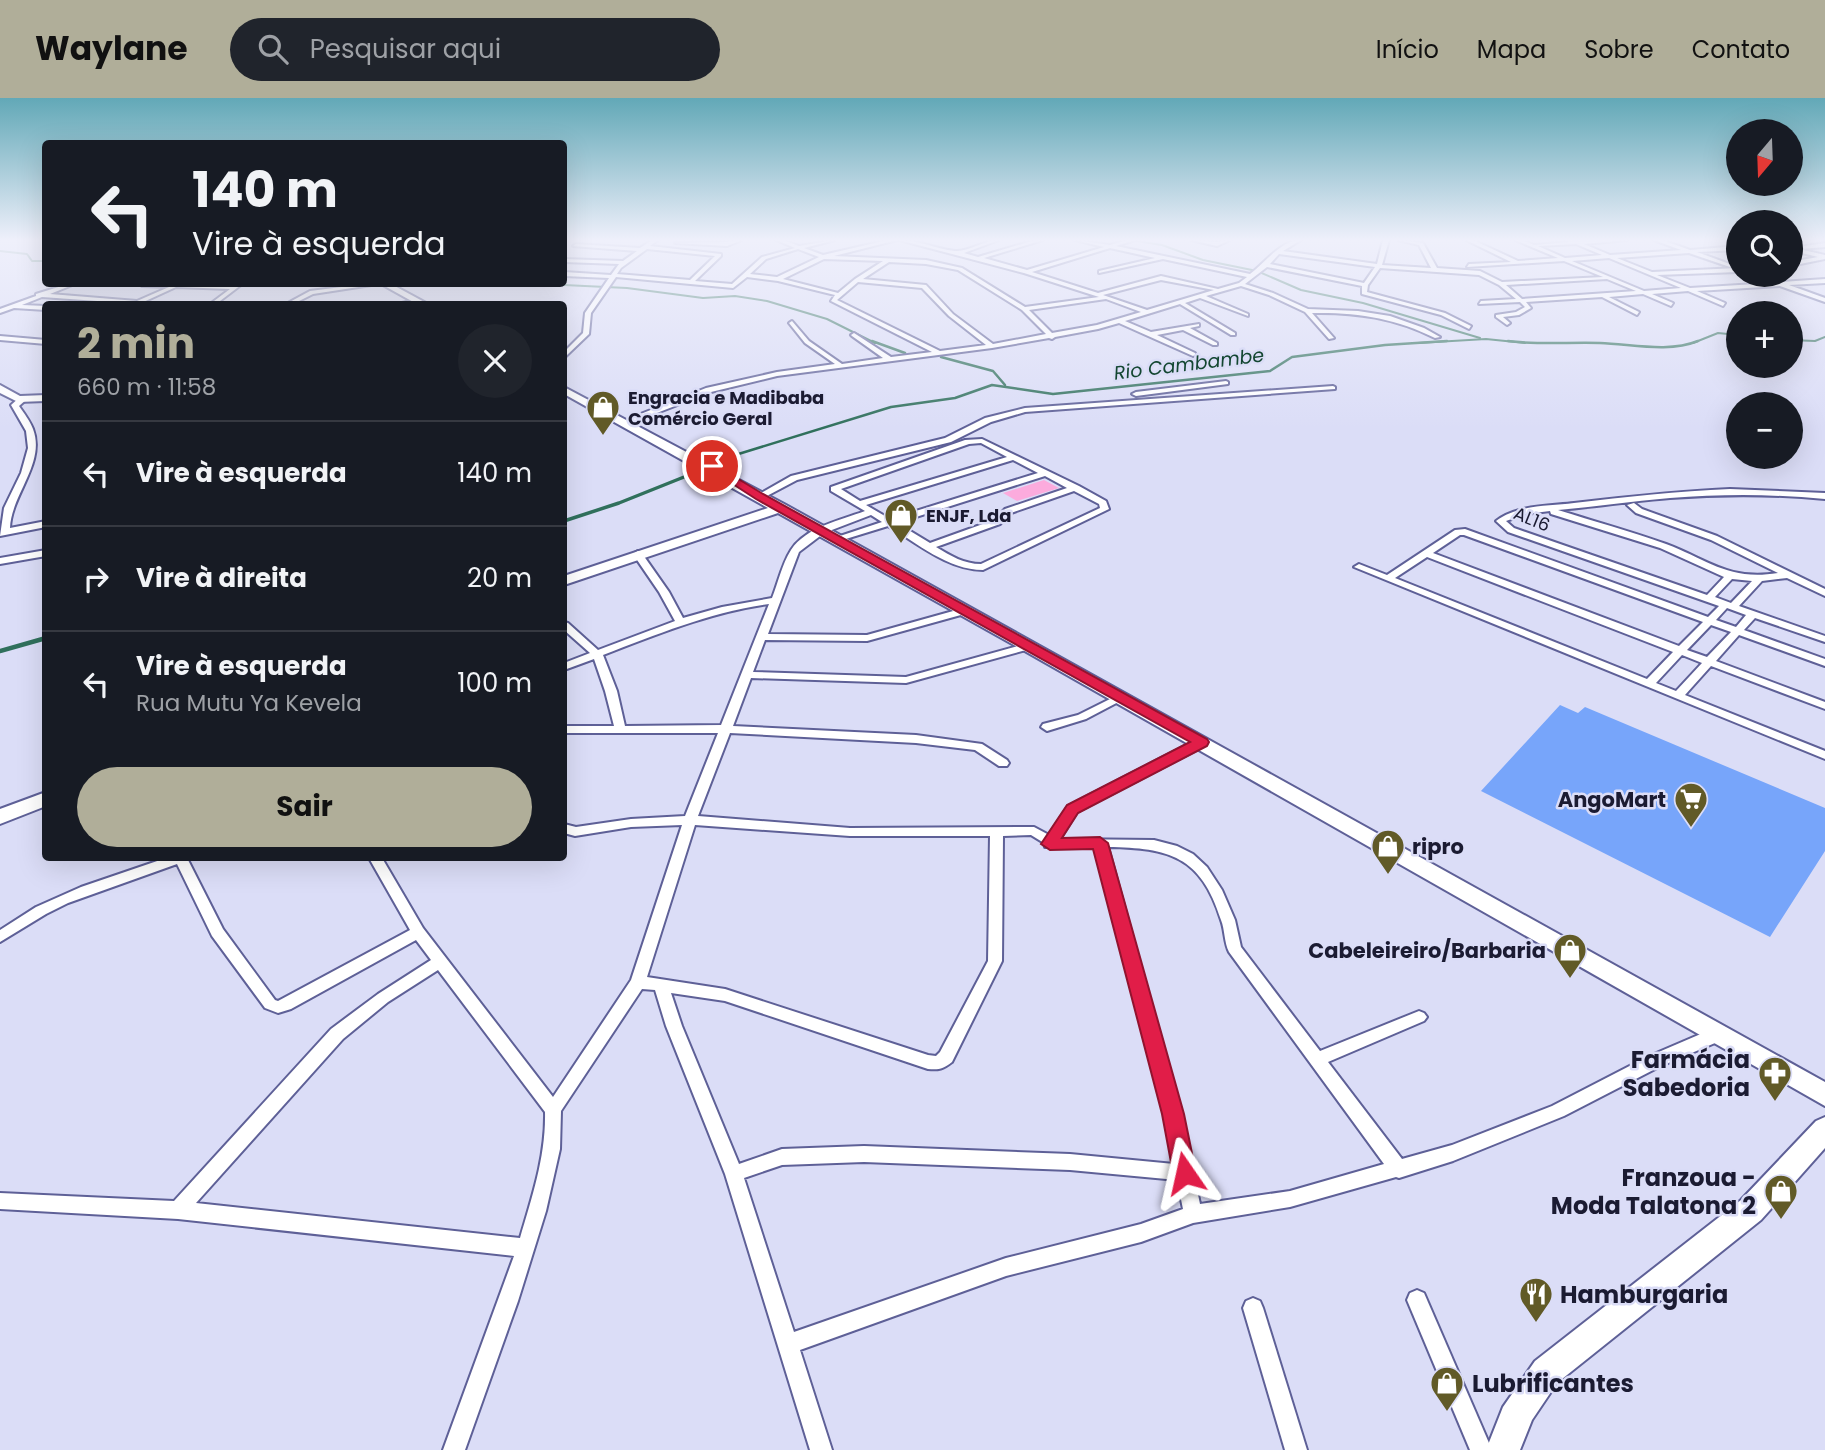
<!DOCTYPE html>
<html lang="pt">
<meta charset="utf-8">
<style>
body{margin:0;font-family:Poppins,sans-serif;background:#20242c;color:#f1f3f6;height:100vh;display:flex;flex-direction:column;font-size:26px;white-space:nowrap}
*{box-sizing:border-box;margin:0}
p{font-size:23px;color:#9ea1a6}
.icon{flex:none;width:38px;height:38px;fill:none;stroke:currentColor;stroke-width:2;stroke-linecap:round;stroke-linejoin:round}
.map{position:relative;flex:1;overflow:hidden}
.drawer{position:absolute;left:42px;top:203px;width:525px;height:560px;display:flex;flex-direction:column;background:#171b24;border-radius:7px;box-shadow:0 7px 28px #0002}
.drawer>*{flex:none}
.top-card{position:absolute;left:42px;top:42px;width:525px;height:147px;border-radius:7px;box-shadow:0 7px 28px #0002;background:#171b24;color:#f1f3f6;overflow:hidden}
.needle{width:46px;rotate:199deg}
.buttons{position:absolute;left:1726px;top:21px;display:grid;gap:14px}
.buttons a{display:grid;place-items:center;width:77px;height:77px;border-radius:50%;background:#171b24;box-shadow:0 7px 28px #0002;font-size:35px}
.pin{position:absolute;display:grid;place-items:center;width:60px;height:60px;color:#fff;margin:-30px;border:4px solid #fff;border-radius:50%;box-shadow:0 2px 7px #0007}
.me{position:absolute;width:77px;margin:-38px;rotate:349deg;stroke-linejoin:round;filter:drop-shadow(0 0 5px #0008)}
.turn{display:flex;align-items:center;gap:24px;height:147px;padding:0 35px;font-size:32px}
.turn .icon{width:91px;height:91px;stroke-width:2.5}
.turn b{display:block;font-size:49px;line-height:60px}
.round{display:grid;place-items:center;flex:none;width:74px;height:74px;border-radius:37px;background:#20242c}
.overview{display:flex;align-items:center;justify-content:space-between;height:119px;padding:0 35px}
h1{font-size:42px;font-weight:700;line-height:52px;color:#b0ae99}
.cta{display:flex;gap:14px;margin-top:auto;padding:14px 35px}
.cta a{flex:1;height:80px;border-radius:42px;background:#b0ae99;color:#111;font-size:28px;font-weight:700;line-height:80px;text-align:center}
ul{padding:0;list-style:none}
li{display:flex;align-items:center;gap:21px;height:105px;padding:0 35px;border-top:2px solid #363941}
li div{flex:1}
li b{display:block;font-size:26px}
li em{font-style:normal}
header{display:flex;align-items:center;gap:42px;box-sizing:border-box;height:98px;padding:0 35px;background:#b0ae99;color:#111}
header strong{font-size:33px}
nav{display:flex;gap:38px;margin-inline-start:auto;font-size:24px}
.search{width:490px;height:63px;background:#20242c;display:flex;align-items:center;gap:18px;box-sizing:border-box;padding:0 24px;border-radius:38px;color:#9ea1a6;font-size:26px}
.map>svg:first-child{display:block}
</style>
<header>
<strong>Waylane</strong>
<div class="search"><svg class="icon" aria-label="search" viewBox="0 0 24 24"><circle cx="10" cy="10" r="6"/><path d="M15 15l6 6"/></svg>Pesquisar aqui</div>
<nav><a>Início</a><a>Mapa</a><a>Sobre</a><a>Contato</a></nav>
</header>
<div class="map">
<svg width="1825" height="1352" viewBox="0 0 1825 1352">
<rect width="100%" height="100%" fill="#dbddf7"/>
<!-- green -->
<path fill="#fcabdd" d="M1044 382 1059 390 1017 403 1003 395Z"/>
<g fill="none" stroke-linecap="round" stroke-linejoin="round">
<!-- stream-far3 -->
<g stroke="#30705c" stroke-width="2">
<path d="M1131 142 1162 147 1203 162 1257 173 1301 192 1363 205 1480 240"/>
<path d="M0 153 27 156 32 163H46"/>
<path d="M543 186 627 190 703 200 735 198 767 203 827 221 875 245"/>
<path d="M1790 242 1815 243 1825 239"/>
<path d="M1418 245 1486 241 1525 245"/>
<path d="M1693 245 1718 235 1738 237"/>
</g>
<!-- stream-far2 -->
<g stroke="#30705c" stroke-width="2.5">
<path d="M872 243 905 255"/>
<path d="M1508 243C1539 247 1569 244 1600 245 1632 246 1668 255 1698 243"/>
<path d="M941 259 993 273 1005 287"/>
<path d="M732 358 891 309 955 300 992 287 1053 296 1270 273 1292 259 1385 247 1447 243"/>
<path d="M694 375 704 371"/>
</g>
<!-- stream-far1 -->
<path stroke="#30705c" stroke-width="3.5" d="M564 423 619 405 699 373"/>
<!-- stream -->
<path stroke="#30705c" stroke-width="4.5" d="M0 553 46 540"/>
</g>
<!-- building -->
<path fill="#77a5fa" d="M1560 607 1578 615 1585 609 1825 710V753L1770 839 1481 693Z"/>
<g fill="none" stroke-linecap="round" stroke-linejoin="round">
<defs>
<g id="street">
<path d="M652 142H658L650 148 721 156V158L695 183 732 186 762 159 795 150 776 142H783L799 148 835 142 804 150 823 157 888 142H897L834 158 926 162 962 170 1025 209 1099 199 1024 175 899 142C919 142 936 151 955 153 969 154 984 142 999 142L964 155 978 159 1035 142H1043L984 160 1027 172 1104 149 1075 142 1110 147 1127 142H1135L1116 148 1250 176C1265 165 1281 142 1301 142L1283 153 1377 166 1383 142H1389L1382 167 1431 170 1419 147 1398 142 1423 145 1437 170 1480 173 1502 184 1603 179 1564 163 1467 169 1469 166 1511 164 1466 142H1473L1518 163 1558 160 1515 142H1522L1534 147 1569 144 1567 142H1627L1584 146 1610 157 1681 152 1654 142H1662L1690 152 1738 148V152L1697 154 1735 168 1730 169 1689 155 1617 160 1652 174 1738 170V174L1657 177 1690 190 1772 185 1753 177H1761L1781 184 1825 181V185L1789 187 1825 200V204L1780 188 1697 193 1725 205 1723 208 1688 193 1652 196 1673 205 1671 208 1643 196 1609 199 1639 214 1637 217 1602 199 1526 204 1531 210 1519 217 1503 219 1510 225 1507 227 1496 219V217L1516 214 1525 209 1520 204 1479 206 1481 203 1516 201 1499 187 1479 177 1380 170 1368 187 1367 194 1445 215 1471 228 1469 231 1441 217 1362 196V188L1267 169 1245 186 1273 195 1308 211 1358 213 1390 218 1424 230 1440 239 1435 240C1395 220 1356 214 1312 215L1334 240 1329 241 1305 214 1269 197 1241 188 1206 198 1248 216V218L1200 200 1185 205 1235 235V237H1231L1180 206 1125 223 1151 234 1199 226V228L1190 230 1217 245V247H1213L1183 232 1157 237 1195 255V257L1193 258 1119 225 1098 231 1055 239 1052 241 1049 240 992 250 777 278 711 294 631 325 627 323 628 321 706 290 777 274 835 266 805 245 789 225 792 223 809 243 842 266 883 260 852 238 851 237 854 235 891 259 932 254 831 203 835 197 778 183 747 179 733 190 616 179 591 215 589 236 566 258 564 259V254L583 235 585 215 609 180 564 178V174L611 177 619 166 564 164V161L623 163 637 153 573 148 576 146 640 150ZM1576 146 1602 157 1565 160 1538 148ZM1110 150 1155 160 1099 173V175L1163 161 1247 179 1239 185 1218 191 1161 178 1098 195 1032 174ZM647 151 715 158 690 182 617 176 621 170ZM798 151 819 159 777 179 750 176 766 161ZM1279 156 1375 169 1364 185 1270 166ZM1609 160 1681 190 1644 193 1572 163ZM824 161 883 163 855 181 838 195 783 181ZM889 164 926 166 958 172 1022 212 1046 236 993 246 953 216 926 187 863 181ZM1607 181 1636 193 1522 201 1506 187ZM1161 182 1214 192 1147 212 1103 197ZM858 184 922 190 949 218 986 247 940 253 837 202ZM1106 201 1141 214 1097 227 1052 235 1029 212Z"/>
<path d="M734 142H742L727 148 675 145 727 144Z"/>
<path d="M1191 142 1217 144 1230 142 1217 148Z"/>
<path d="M1825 145V149L1801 151 1798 149Z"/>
<path d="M1790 149 1825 157V161L1790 168V164L1818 159 1790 152Z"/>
<path d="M68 186H75L50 196 137 203 169 189 142 188 140 186 241 187 216 206H210L230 191 176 189 139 206 42 199 22 207 46 208V212L14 210 0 215V211L36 198V196Z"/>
<path d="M365 186H378L313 196 293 206H286L310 193Z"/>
<path d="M410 203 412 206H398Z"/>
<path d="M0 238 46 242V246L0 242Z"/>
<path d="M1226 283 1228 284V286L1136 298 1132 296 1136 294Z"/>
<path d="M1333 288 1335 289V291L1025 314 991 324 951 344 797 382 763 400 756 398 791 378 945 340 985 320 1025 310Z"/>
<path d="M20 299 27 301 19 308C24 315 30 323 33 331 46 365 11 397 10 430L46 423V429L0 438 4 410 21 375 28 350 26 333 11 307Z"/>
<path d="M982 341 1079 388 1106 403 1109 411 983 472C948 472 917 445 888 428L836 444 831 441 882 424 871 417 824 435 799 454 768 536 867 537 964 510 969 513 968 515 867 543 765 542 753 574 906 579 1029 545 1034 548 1033 550 906 585 751 580 733 628 916 637 982 646 1007 662 1009 665 1007 668H999L975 652 916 645 730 635 698 718 850 730 1034 729 1049 737 1068 708 1198 641H1206L1208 644 1206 647 1077 714 1060 741 1154 742 1177 748 1193 756 1207 769 1222 792 1235 822 1241 849 1320 953 1414 915 1419 913 1424 915 1427 919 1424 923 1328 964 1402 1061 1452 1047 1552 1008 1647 959 1710 932 1716 930 1722 932 1724 937 1722 942 1659 969 1564 1018 1453 1063 1399 1080 1396 1079 1290 1109 1193 1125 1141 1144 1006 1178 800 1252 832 1352H810L725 1076 666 928 655 892 642 891 561 1013 560 1051 546 1113 518 1203 465 1352H443L514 1158 178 1121 0 1111V1095L174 1103 331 931 378 896 431 862 416 842 291 911 278 915 265 910 212 838 177 766 68 805 46 816 0 844V832L36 809 81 789 166 760H187L223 831 275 902 278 903 410 832 369 760H382L423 830 553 999 631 882 682 727 631 729 575 738 564 735V726L576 729 631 721 685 718 718 635H564V628H614L605 593 594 561 564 572V565L590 555 564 532V524L568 525 598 552 675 523 659 494 633 456 638 453 641 454 669 494 683 520 722 509 772 500C778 485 782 466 791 452 806 429 841 422 865 413L831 393V389L965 342ZM981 345 1007 359 860 403 841 391 969 346ZM1013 362 1038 375 890 421 866 407ZM1045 378 1067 390 1005 411 994 422 930 445 897 425ZM1074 393 1099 406 1100 410 981 466C964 466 951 458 936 449L1000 426 1011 415ZM769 506 721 627 625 628 617 593 603 557C658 536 711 514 769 506ZM695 727 850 738H990L988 863 940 954 936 958 928 957 725 891 647 879ZM1031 737 1044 745 1045 749H1095L1165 1016 1174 1066 1070 1056 864 1048 782 1051 739 1066 682 928 671 895 725 903 928 971C939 972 943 971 952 964L1002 863 1003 738ZM1108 749C1169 750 1201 758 1221 822 1225 832 1224 844 1229 854L1384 1066 1290 1093 1200 1106 1181 1016ZM438 872 545 1014C546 1058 532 1099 520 1140L196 1105 343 941 388 904ZM864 1064 1070 1072 1177 1082 1183 1111 1141 1126 1006 1160 794 1234 744 1080 782 1067Z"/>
<path d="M1730 391 1825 395V401C1773 396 1722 396 1670 400 1632 403 1595 409 1558 412 1593 423 1630 433 1666 446 1709 462 1728 483 1778 475L1711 442 1636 415 1627 407 1634 405 1642 411 1717 438 1825 491V498L1787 480 1762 483 1739 508 1825 538V544L1755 520 1744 532 1825 561V568L1739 537 1716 563 1825 604V611L1711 568 1685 597 1825 653V661L1354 469 1359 466 1387 477 1455 432 1465 431 1708 519 1719 508 1508 434 1496 423C1516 407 1549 408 1574 405 1626 399 1678 393 1730 391ZM1550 413 1551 416 1660 450 1724 479 1707 497 1514 430 1506 423 1526 416ZM1460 437H1464L1703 524 1679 548 1433 455ZM1427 459 1673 554 1647 581 1395 480ZM1732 481 1752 483 1731 505 1715 499ZM1727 510 1746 517 1736 529 1716 522ZM1711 527 1731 534 1707 559 1687 552ZM1682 557 1702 565 1676 593 1656 585Z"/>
<path d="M46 452V458L0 466V460Z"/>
<path d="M1120 596 1126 599 1124 601 1086 621 1047 633 1041 629 1043 626 1078 617Z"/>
<path d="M1417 1192 1424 1195 1492 1352H1470L1407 1202 1410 1195Z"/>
<path d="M1253 1200 1260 1203 1263 1210 1307 1352H1285L1243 1210 1246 1203Z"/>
</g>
<g id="secondary">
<path d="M381 186H391L428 206H417Z"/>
<path d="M0 287 20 298 46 297V303L18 304 0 295Z"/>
<path d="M564 289 786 407 1825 984V1008L1023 552 778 415 564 487V478L768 410 564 296Z"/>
<path d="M46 694V708L0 726V711Z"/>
<path d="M1825 1019V1050L1761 1122 1557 1285 1532 1322 1520 1352H1486L1503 1309 1535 1263 1741 1102 1816 1023Z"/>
</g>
</defs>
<!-- street casing -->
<use href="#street" stroke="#5e6097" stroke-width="4"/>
<!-- secondary casing -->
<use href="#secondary" stroke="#5e6097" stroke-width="4"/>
<!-- street -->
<use href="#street" fill="#fff" fill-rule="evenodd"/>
<!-- secondary -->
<use href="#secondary" fill="#fff" fill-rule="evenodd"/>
</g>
<!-- sky -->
<linearGradient id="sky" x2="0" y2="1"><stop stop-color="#62a8b7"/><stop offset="0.43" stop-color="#eff0fb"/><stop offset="1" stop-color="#eff0fb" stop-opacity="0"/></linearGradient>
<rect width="1825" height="331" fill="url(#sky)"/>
<!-- route -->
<path fill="#e11d48" stroke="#92132f" stroke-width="2" d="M712 365 763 396 1207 641 1209 644 1207 648 1078 715 1062 740 1100 739 1108 745 1184 1016 1196 1075 1193 1083 1185 1086 1177 1083 1173 1075 1162 1016 1093 751 1050 752 1041 746 1067 707 1190 644 756 401 708 370V366Z"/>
<!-- icons -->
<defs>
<symbol id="shop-pin" viewBox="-11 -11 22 30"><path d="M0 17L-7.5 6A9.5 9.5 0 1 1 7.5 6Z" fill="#615a27" stroke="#dbddf7"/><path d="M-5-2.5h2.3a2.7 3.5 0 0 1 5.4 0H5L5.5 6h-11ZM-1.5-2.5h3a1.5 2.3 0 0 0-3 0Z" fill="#fff"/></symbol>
<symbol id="supermarket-pin" viewBox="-11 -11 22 30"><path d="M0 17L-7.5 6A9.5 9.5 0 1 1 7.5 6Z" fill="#615a27" stroke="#dbddf7"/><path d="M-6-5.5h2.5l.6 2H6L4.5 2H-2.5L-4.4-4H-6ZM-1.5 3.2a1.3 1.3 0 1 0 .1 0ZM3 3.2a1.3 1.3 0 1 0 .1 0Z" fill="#fff"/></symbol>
<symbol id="pharmacy-pin" viewBox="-11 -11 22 30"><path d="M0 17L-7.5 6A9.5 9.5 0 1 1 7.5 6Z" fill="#615a27" stroke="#dbddf7"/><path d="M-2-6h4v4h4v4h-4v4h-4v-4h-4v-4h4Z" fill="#fff"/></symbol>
<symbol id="restaurant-pin" viewBox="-11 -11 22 30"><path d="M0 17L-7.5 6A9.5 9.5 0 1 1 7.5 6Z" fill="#615a27" stroke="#dbddf7"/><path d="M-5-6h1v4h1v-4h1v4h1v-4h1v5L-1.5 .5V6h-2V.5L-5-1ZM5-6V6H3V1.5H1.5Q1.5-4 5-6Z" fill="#fff"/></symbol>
</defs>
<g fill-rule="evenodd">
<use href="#shop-pin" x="584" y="290" width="38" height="52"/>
<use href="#shop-pin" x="882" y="398" width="38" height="52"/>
<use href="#supermarket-pin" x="1672" y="682" width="38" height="52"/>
<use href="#shop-pin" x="1369" y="729" width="38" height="52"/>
<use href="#shop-pin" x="1551" y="833" width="38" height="52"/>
<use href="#pharmacy-pin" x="1756" y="956" width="38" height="52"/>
<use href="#shop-pin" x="1762" y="1074" width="38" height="52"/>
<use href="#restaurant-pin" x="1517" y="1177" width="38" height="52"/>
<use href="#shop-pin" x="1428" y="1266" width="38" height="52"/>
</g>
<g text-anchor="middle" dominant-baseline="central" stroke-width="5" stroke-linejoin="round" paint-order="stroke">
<!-- far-poi labels -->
<g font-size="18" font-weight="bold" fill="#1b1b32" stroke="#dbddf7" text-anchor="start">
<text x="628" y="299">Engracia e Madibaba<tspan x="628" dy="21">Comércio Geral</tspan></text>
<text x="926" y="417">ENJF, Lda</text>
</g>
<!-- far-street labels -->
<g font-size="18" fill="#1b1b32" stroke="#dbddf7">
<text transform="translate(1532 421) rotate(22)">AL16</text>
</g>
<!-- far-water labels -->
<g font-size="19" font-style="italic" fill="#134631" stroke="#dbddf7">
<text transform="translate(1189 266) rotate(-7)">Rio Cambambe</text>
</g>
<!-- poi labels -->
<g font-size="21" font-weight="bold" fill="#1b1b32" stroke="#dbddf7" text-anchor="end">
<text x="1666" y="701">AngoMart</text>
<text x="1412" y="748" text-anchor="start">ripro</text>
<text x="1546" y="852">Cabeleireiro/Barbaria</text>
</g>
<!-- near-poi labels -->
<g font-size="24" font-weight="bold" fill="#1b1b32" stroke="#dbddf7" text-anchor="end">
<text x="1750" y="961">Farmácia<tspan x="1750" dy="28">Sabedoria</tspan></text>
<text x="1756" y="1079">Franzoua -<tspan x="1756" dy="28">Moda Talatona 2</tspan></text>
<text x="1560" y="1196" text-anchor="start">Hamburgaria</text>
<text x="1472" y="1285" text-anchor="start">Lubrificantes</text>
</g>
</g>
</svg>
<div class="buttons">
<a><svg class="needle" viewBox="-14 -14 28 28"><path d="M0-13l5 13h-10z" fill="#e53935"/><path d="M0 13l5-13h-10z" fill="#9ea1a6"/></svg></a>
<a><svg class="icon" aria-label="search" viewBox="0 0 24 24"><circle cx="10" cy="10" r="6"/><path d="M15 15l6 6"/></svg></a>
<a>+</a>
<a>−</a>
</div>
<div class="pin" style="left:712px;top:368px;background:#d93025"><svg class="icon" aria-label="arrive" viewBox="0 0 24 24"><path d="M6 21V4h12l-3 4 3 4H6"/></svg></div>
<svg class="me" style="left:1185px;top:1075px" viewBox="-20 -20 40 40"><path d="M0-17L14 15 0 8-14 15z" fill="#e11d48" stroke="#fff" stroke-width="4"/></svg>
<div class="top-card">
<div class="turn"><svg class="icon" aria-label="left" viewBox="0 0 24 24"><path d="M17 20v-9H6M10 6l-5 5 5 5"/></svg><div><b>140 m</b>Vire à esquerda</div></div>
</div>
<section class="drawer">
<div class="overview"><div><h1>2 min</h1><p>660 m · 11:58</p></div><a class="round"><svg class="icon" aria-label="close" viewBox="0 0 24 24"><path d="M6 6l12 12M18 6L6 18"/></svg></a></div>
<ul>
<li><svg class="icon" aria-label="left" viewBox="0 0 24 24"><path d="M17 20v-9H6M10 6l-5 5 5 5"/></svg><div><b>Vire à esquerda</b></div><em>140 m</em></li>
<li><svg class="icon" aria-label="right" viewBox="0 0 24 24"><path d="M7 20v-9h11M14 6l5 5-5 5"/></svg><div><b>Vire à direita</b></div><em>20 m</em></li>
<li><svg class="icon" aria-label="left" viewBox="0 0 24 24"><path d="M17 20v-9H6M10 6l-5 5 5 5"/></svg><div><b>Vire à esquerda</b><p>Rua Mutu Ya Kevela</p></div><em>100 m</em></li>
</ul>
<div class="cta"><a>Sair</a></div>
</section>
</div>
